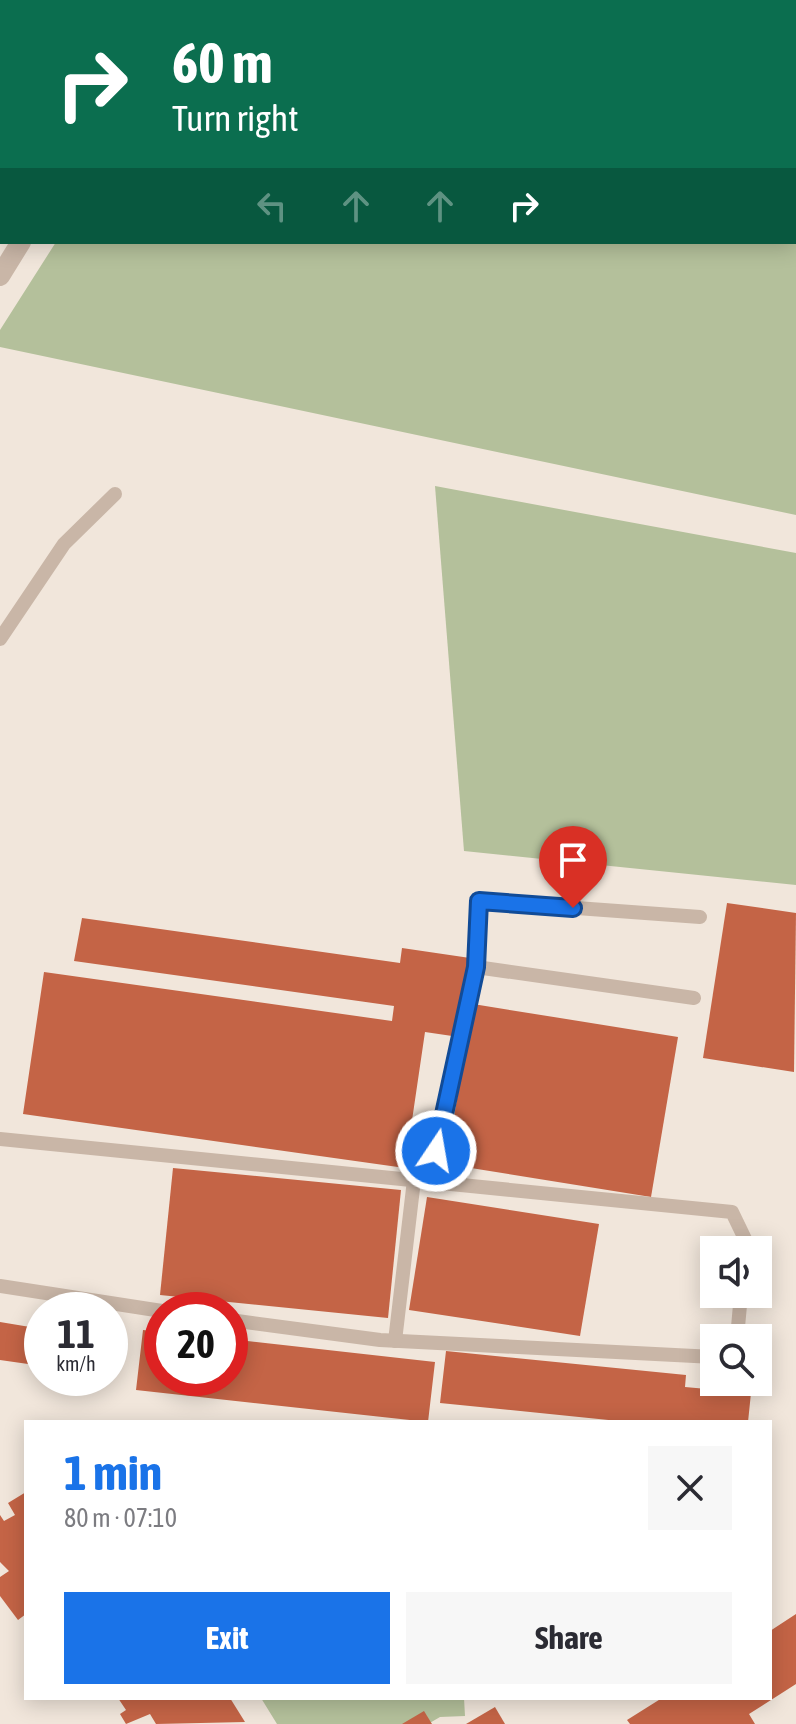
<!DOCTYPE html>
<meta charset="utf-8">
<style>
body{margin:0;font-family:"Asap Condensed",sans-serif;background:#f7f7f7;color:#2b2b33;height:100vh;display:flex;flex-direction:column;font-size:30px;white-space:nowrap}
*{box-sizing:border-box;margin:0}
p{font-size:26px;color:#7c7c81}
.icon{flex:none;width:44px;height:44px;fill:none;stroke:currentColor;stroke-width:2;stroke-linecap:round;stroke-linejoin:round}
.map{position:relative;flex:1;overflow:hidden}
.details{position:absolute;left:24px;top:1420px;width:748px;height:280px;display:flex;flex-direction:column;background:#fff;border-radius:0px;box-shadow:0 4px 20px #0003}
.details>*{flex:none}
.top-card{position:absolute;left:0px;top:0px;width:796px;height:244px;box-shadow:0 4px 20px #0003;background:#0b6e4f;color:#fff;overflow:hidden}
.buttons{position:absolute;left:700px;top:1236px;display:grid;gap:16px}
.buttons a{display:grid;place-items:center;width:72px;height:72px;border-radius:0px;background:#fff;box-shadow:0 4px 20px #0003;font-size:40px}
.speed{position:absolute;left:24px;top:1292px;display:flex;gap:16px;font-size:40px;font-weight:700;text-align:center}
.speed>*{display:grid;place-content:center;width:104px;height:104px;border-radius:50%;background:#fff;box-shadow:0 4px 20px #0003;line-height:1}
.speed small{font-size:20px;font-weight:400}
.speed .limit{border:12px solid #d22;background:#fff;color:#111}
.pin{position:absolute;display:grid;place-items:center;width:68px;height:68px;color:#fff;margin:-82px -34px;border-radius:50% 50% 50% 0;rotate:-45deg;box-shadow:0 0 8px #0007}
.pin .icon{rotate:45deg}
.me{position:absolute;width:88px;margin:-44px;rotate:12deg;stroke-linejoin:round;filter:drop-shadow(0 0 6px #0008)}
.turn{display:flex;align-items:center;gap:28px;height:168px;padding:0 40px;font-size:36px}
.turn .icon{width:104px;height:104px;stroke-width:2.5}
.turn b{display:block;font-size:56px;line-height:68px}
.lanes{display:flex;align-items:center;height:76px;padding:0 40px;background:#0003;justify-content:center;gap:40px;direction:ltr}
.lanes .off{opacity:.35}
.round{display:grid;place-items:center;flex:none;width:84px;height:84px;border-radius:0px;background:#f7f7f7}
.overview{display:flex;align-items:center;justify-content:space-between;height:136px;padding:0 40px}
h1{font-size:48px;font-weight:700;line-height:60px;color:#1a73e8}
.button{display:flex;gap:16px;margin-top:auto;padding:16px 40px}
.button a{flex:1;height:92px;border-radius:0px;background:#1a73e8;color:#fff;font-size:32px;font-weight:700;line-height:92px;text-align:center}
.button a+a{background:#f7f7f7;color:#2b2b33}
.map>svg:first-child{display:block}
</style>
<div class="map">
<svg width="796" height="1724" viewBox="0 0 796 1724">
<rect width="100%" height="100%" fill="#f1e6db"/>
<!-- green -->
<g fill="#b4c09b">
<path d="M228 0H796V515L0 347V330L56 242H794V2Z"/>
<path d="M435 486 796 553V885L464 851Z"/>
<path d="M261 1698H464L465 1716 440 1717 428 1724H277Z"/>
</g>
<!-- water -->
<path fill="#7aacae" d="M0 0H123L2 2 0 215Z"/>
<!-- building -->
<g fill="#c46446">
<path d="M727 903 796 913 794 1072 703 1058Z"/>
<path d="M82 918 400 963 402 948 470 958 459 1037 425 1032 405 1168 23 1114 44 972 392 1021 394 1006 74 961Z"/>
<path d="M473 1004 678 1037 651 1197 446 1164Z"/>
<path d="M173 1168 401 1190 388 1318 160 1295Z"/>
<path d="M427 1197 599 1224 580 1336 409 1310Z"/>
<path d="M0 1322 42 1329V1366L0 1360Z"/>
<path d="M143 1330 162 1332V1378H230V1339L435 1362 428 1422 136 1390Z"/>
<path d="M446 1351 686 1375 685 1387 751 1393 748 1422H628L440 1403Z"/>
<path d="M26 1492V1614L18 1620 0 1596V1577L9 1571 0 1562V1515L4 1521 15 1515 8 1503Z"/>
<path d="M796 1614V1684L749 1714 755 1724H630L627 1720 662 1698H770V1631Z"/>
<path d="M118 1698H230L245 1722 156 1724 150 1714 126 1724 120 1714 126 1710Z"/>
<path d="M495 1707 505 1724H466Z"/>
<path d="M424 1711 432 1724H402Z"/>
</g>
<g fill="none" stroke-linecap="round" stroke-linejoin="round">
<!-- service -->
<g stroke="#c9b6a7" stroke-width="14">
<path d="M0 639 64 544 115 494"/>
<path d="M476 967 694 998"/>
<path d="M0 1139 732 1212 746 1241 745 1250"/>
<path d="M429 1182 476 967 479 901 700 917"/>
<path d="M0 1286 162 1311"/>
<path d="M230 1320 380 1340 714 1357"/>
<path d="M737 1338 741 1294"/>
<path d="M395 1341 414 1180"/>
</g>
<!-- minor -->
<g stroke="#c9b6a7" stroke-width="20">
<path d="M184 2 185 0"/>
<path d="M0 276 21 242"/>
</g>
</g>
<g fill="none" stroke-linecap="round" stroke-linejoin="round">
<defs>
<path id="route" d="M436 1151 476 967 479 901 573 908"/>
</defs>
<!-- route casing -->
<use href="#route" stroke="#114b97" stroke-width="20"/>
<!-- route -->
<use href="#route" stroke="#1a73e8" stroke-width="14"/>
</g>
</svg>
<div class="buttons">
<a><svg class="icon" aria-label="sound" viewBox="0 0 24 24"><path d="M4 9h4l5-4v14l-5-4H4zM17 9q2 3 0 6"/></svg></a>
<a><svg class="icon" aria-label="search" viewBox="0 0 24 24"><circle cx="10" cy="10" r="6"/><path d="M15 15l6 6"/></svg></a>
</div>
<div class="speed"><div>11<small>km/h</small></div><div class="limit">20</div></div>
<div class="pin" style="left:573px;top:908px;background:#d93025"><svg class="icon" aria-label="arrive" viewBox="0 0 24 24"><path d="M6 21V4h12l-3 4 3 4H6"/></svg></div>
<svg class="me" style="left:436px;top:1151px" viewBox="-20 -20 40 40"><circle r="17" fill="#1a73e8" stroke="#fff" stroke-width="3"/><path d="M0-11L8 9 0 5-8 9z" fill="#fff"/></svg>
<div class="top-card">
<div class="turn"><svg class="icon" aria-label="right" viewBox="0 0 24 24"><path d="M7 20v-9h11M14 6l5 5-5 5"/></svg><div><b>60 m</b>Turn right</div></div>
<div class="lanes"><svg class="icon off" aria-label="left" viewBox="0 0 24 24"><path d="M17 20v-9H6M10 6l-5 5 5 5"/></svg><svg class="icon off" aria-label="ahead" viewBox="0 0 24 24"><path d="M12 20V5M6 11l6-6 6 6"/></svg><svg class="icon off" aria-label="ahead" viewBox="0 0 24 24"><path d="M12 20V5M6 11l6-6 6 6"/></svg><svg class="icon" aria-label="right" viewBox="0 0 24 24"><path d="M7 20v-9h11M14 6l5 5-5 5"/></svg></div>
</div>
<section class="details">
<div class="overview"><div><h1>1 min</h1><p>80 m · 07:10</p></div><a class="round"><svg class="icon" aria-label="close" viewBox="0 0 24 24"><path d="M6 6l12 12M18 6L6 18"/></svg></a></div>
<div class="button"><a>Exit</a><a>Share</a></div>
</section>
</div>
